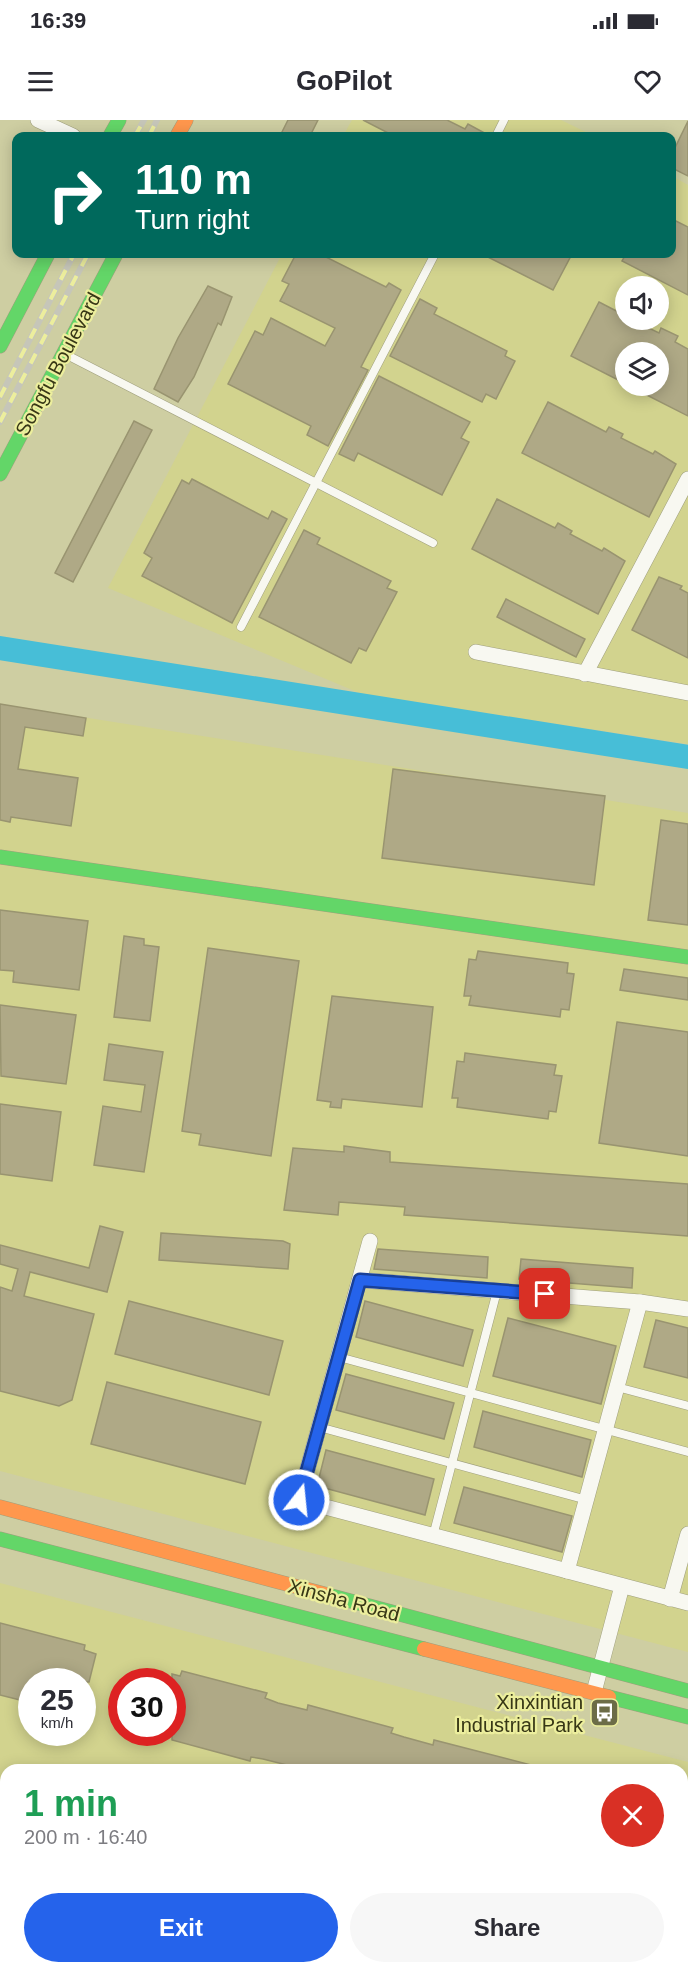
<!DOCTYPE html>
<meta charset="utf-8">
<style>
body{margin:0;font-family:Helvetica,sans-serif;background:#f7f7f7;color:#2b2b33;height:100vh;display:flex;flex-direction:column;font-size:22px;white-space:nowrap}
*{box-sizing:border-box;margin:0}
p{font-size:20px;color:#7c7c81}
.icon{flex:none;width:33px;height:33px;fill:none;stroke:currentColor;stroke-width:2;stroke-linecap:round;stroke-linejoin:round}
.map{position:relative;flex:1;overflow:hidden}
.drawer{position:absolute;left:0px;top:1644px;width:688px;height:210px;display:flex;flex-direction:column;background:#fff;border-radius:18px 18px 0 0;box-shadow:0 3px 15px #0003}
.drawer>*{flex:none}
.hud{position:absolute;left:12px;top:12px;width:664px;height:126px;border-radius:12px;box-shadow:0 3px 15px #0003;background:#00695c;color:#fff;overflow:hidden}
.tools{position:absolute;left:615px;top:156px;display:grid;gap:12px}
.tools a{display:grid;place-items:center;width:54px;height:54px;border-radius:50%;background:#fff;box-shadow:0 3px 15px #0003;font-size:30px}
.speed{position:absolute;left:18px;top:1548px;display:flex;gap:12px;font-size:30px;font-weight:700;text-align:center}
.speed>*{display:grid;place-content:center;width:78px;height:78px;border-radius:50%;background:#fff;box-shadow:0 3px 15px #0003;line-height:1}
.speed small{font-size:15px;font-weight:400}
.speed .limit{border:9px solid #d22;background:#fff;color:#111}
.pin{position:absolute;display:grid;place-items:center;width:51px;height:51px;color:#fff;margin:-26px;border-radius:12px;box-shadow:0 3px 9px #0006}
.me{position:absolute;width:66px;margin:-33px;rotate:16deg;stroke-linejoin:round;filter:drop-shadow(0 0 4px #0008)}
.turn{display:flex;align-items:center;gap:21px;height:126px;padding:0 24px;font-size:27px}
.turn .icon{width:78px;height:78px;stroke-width:2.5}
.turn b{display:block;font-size:42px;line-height:51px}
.round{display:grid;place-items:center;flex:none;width:63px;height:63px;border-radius:32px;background:#f7f7f7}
.headline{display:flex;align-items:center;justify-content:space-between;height:102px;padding:0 24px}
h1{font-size:36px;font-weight:700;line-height:45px;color:#1e9e55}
.button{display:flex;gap:12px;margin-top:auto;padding:12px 24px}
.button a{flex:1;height:69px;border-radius:36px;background:#2563eb;color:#fff;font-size:24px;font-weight:700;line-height:69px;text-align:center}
.button a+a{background:#f7f7f7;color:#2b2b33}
.status{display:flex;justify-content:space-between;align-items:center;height:42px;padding:0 30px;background:#fff;direction:ltr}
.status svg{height:16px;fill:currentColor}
header{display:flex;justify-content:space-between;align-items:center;height:78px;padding:0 24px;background:#fff;font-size:27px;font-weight:700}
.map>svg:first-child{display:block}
</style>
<div class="status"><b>16:39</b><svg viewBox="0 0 49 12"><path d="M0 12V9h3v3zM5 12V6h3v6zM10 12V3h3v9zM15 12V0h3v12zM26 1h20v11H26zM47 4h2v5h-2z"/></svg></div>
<header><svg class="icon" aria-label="menu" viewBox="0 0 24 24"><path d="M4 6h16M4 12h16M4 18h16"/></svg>GoPilot<svg class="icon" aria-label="heart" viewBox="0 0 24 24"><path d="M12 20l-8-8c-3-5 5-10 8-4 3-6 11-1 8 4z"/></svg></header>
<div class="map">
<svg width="688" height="1854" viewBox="0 0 688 1854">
<rect width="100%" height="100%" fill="#cecea2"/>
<!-- built -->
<g fill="#d2d38e" fill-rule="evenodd">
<path d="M352 0H561L594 16H343Z"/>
<path d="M672 56 688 65V624L362 574 108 468 282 134H672ZM626 166H658V200H626ZM626 232H658V266H626Z"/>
<path d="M0 584 688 693V1532L0 1351Z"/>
<path d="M0 1463 688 1642V1748L683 1759 682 1650H6V1848H636L633 1854H0ZM32 1562H82V1612H32ZM122 1562H172V1612H122Z"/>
</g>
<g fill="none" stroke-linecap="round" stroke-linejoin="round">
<!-- river -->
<path stroke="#47bed7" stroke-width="24" d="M0 528 688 637"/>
</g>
<!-- building -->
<g fill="#afa986" stroke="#999470" stroke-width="1.5">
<path d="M288 0H318L310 16H280Z"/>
<path d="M363 0H447L465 9 468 4 490 16H394Z"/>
<path d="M688 1V56L672 48V34Z"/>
<path d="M672 99 688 107V175L622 141 626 134H672Z"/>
<path d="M296 134H320L386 167 389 163 401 170 361 247 368 250 328 326 307 315 311 306 228 264 255 211 263 215 271 198 325 226 335 208 280 181 289 164 282 161Z"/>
<path d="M482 134H572L553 170Z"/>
<path d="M208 166 232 177 221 205 218 203 194 257 178 282 154 269 178 218Z"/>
<path d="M420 179 437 188 434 194 507 231 505 236 515 241 496 279 486 274 482 282 390 236Z"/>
<path d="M599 182 626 196V200H632L659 213 661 208 678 216 675 222 688 229V296L629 266H658V232H626V264L571 236Z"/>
<path d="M379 256 470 302 461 318 469 322 442 375 358 333 354 341 339 334Z"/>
<path d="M548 282 606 312 609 307 623 314 621 318 653 334 655 331 676 344 649 397 522 333Z"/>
<path d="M134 301 152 310 73 462 55 453Z"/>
<path d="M192 359 268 399 272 391 287 399 232 503 142 456 152 438 144 433 182 360 189 364Z"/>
<path d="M497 379 555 408 558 403 572 411 570 414 602 431 604 428 625 441 598 494 472 429Z"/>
<path d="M304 410 320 418 317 424 391 461 387 468 397 472 366 531 359 528 351 543 259 497Z"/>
<path d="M659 457 682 466 680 469 688 473V538L632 510Z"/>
<path d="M506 479 585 519 576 537 497 497Z"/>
<path d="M0 584 86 598 83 616 25 607 18 649 78 658 71 706 11 697 10 702 0 700Z"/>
<path d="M393 649 605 676 594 765 382 738Z"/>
<path d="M661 700 688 704V805L648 800Z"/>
<path d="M0 790 88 801 79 870 13 862 14 851 0 850Z"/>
<path d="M124 816 144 819V825L159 827 150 901 114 897Z"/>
<path d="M208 828 299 841 271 1036 199 1025 201 1014 182 1011Z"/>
<path d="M478 831 568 843 567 853 574 854 569 890 561 889 560 897 469 885 471 876H464L469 839 476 840Z"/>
<path d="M624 849 688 858V880L620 870Z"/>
<path d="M332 876 433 887 422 987 342 979 341 988 330 987 331 982 317 980Z"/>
<path d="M0 885 76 895 66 964 1 956Z"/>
<path d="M617 902 688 912V1036L599 1023Z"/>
<path d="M109 924 163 932 144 1052 94 1045 103 986 141 992 145 965 104 960Z"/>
<path d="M465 933 556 945 554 955 562 956 556 992 549 991 548 999 457 987 458 978H452L457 941 464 942Z"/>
<path d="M0 984 61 992 52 1061 0 1054Z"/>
<path d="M344 1026 390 1032V1042L688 1064V1116L404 1095 405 1087 339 1082 338 1095 284 1090 293 1028 344 1032Z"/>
<path d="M100 1106 123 1112 107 1172 30 1152 24 1176 94 1194 72 1280 59 1286 0 1271V1167L12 1171 18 1149 0 1144V1125L89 1148Z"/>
<path d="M161 1113 283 1121 290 1124 288 1149 159 1140Z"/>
<path d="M378 1129 488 1137 487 1158 374 1149Z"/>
<path d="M521 1139 633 1148 632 1168 519 1159Z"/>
<path d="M129 1181 283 1221 269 1275 115 1234Z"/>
<path d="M365 1181 473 1210 463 1246 356 1217Z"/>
<path d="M508 1198 616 1226 601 1284 493 1256Z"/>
<path d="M656 1200 688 1208V1258L644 1247Z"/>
<path d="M346 1254 454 1283 444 1319 336 1290Z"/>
<path d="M107 1262 261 1302 245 1364 91 1324Z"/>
<path d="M483 1291 591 1320 582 1357 474 1327Z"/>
<path d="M326 1330 434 1359 425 1395 317 1366Z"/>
<path d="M464 1367 572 1396 562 1432 454 1403Z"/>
<path d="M0 1503 85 1525 84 1530 96 1534 89 1562H32V1583L0 1575Z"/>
<path d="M182 1551 267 1573 265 1578 278 1583 307 1590 308 1585 393 1608 391 1613 404 1617 433 1625 434 1620 535 1646V1650H455L439 1645 438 1650H290L291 1646 263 1639 251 1637 250 1641 172 1620V1554L180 1556Z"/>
</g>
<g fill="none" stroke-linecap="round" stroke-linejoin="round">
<defs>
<g id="lane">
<path d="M496 16 504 0"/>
<path d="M65 234 433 423"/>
<path d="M241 507 435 134"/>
<path d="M339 1237 688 1332"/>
<path d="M617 1267 688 1286"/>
<path d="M319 1307 587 1380"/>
<path d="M433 1416 497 1171"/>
</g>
<g id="street">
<path d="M38 0 73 16"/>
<path d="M476 532 688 573"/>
<path d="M585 554 688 359"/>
<path d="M370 1121 299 1380 688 1483"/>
<path d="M360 1160 640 1182 688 1189"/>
<path d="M567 1451 640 1182"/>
<path d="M670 1479 688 1414"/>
<path d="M594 1572 622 1466"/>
</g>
<g id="fast">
<path d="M110 16 119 0"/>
<path d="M0 226 48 134"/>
<path d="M0 354 116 134"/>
<path d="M0 737 688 837"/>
<path d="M0 1419 424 1529"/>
<path d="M328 1475 688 1571"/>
<path d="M609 1577 688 1597"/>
</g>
<g id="slow">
<path d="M177 16 186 0"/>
<path d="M0 1387 328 1475"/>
<path d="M424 1529 609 1577"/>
</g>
</defs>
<!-- lane casing -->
<use href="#lane" stroke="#9f9f7d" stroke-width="9"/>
<!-- street casing -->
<use href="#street" stroke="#9f9f7d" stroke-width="16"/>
<!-- fast casing -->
<use href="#fast" stroke="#9f9f7d" stroke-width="15"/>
<!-- slow casing -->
<use href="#slow" stroke="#9f9f7d" stroke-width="15"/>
<!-- lane -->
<use href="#lane" stroke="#f8f8f1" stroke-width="8"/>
<!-- street -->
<use href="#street" stroke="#f8f8f1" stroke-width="15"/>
<!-- fast -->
<use href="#fast" stroke="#63d668" stroke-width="14"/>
<!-- slow -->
<use href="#slow" stroke="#ff974d" stroke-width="14"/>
<defs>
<g id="rail">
<path d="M135 16 144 0"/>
<path d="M149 16 157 0"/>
<path d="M0 277 74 134"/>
<path d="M0 302 88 134"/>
</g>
</defs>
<!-- rail casing -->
<use href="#rail" stroke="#c6c6b9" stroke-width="6"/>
<!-- rail -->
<use href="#rail" stroke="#ecee9d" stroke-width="4" stroke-dasharray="11" stroke-linecap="butt"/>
</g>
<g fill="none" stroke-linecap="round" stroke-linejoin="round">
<defs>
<path id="route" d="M299 1380 360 1160 545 1174"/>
</defs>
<!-- route casing -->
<use href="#route" stroke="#184099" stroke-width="15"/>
<!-- route -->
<use href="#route" stroke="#2563eb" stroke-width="10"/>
</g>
<!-- icons -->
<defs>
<symbol id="bus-square" viewBox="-11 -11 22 22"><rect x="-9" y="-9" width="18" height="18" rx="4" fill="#6c6c47" stroke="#ecee9d"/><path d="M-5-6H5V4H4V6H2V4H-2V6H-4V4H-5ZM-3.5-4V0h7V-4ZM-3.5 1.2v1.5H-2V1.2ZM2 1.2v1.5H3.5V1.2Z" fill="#fff"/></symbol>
</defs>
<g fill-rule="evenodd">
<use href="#bus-square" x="588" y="1576" width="33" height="33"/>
</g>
<g text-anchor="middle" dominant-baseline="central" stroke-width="4.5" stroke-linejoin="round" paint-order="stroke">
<!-- street labels -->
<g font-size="20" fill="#373716" stroke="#ecee9d">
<text transform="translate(58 244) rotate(-62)">Songfu Boulevard</text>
<text transform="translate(344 1480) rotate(15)">Xinsha Road</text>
</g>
<!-- poi labels -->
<g font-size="20" fill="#373716" stroke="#ecee9d" text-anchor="end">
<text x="583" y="1582">Xinxintian<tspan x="583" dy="23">Industrial Park</tspan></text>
</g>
</g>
</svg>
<div class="tools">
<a><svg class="icon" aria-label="sound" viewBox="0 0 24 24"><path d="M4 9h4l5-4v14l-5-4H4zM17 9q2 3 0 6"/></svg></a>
<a><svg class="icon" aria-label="layers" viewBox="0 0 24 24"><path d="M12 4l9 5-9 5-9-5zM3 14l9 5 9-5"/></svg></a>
</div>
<div class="speed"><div>25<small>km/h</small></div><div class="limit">30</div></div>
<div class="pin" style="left:545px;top:1174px;background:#d93025"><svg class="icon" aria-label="arrive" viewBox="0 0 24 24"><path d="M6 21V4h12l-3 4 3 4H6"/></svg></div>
<svg class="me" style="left:299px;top:1380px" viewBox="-20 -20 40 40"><circle r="17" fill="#2563eb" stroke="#fff" stroke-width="3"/><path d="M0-11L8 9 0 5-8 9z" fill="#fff"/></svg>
<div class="hud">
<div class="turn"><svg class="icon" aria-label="right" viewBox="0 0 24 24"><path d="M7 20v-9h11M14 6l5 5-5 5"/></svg><div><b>110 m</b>Turn right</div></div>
</div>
<section class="drawer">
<div class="headline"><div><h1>1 min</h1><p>200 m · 16:40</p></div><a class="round" style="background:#d93025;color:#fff"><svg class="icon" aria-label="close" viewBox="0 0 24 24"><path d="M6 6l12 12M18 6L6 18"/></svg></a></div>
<div class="button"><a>Exit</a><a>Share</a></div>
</section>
</div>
